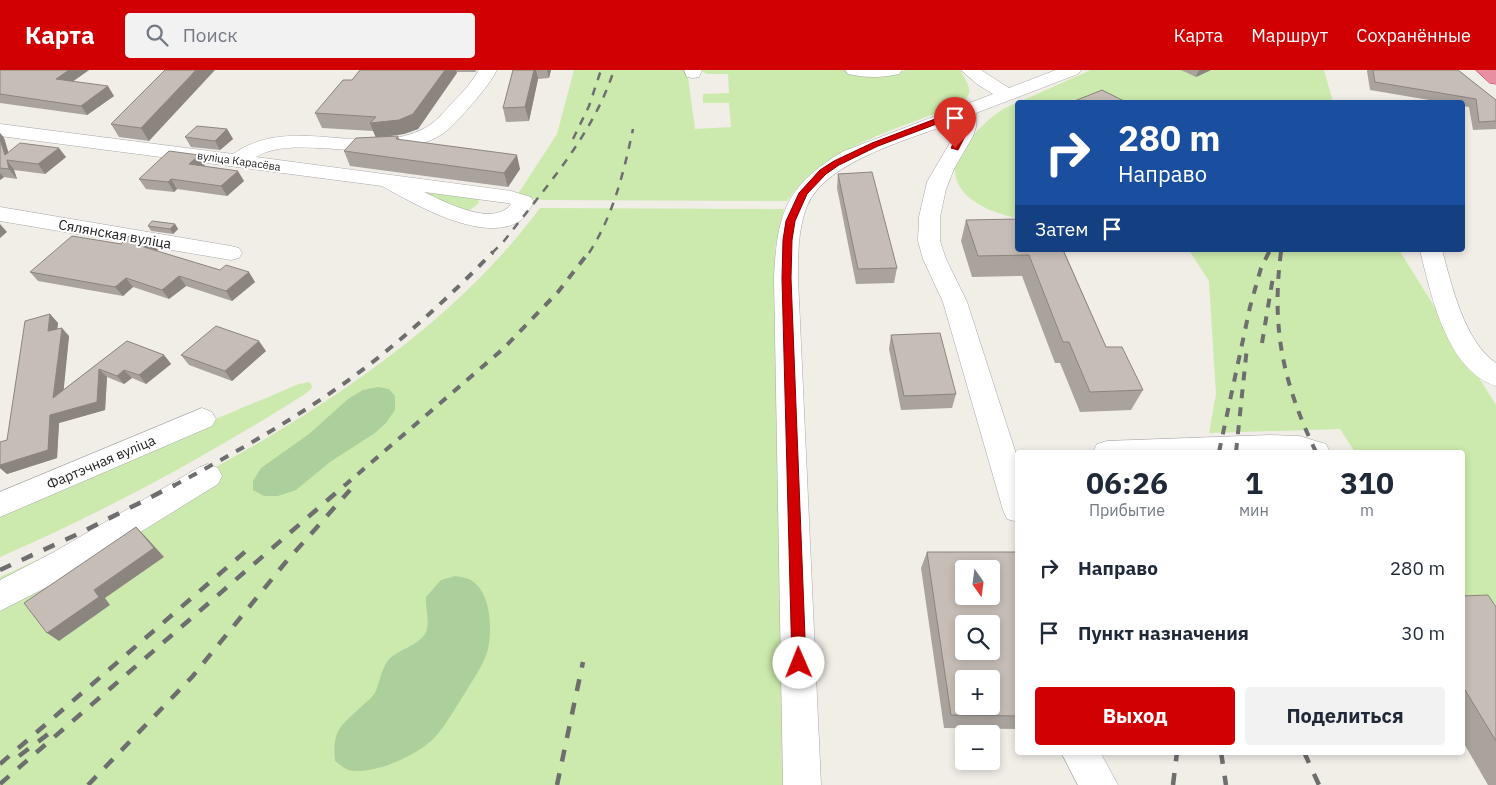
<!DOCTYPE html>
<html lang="ru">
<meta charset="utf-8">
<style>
body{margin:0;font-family:"IBM Plex Sans",sans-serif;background:#f2f2f3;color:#1f2937;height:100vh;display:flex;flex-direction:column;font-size:19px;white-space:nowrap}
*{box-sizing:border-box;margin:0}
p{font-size:16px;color:#747a83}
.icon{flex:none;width:28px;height:28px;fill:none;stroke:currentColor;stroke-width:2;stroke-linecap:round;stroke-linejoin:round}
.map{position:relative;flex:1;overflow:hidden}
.side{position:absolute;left:1015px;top:380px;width:450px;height:305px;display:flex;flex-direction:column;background:#fff;border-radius:5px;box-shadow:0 2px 8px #0003}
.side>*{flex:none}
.top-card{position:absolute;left:1015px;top:30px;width:450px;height:152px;border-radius:5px;box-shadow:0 2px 8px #0003;background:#1a4fa0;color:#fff;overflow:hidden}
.needle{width:32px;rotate:166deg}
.fabs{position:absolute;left:955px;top:490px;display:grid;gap:10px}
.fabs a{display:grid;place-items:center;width:45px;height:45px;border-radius:5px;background:#fff;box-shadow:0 2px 8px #0003;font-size:25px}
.pin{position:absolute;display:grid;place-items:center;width:42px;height:42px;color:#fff;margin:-51px -21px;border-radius:50% 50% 50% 0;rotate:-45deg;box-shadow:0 0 5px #0007}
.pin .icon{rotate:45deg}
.me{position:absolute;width:55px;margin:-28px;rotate:359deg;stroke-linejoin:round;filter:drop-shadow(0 0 4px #0008)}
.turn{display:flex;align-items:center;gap:18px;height:105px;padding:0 20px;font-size:22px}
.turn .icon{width:65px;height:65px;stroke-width:2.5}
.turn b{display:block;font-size:35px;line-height:42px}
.then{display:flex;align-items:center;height:48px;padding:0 20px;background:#0003;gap:10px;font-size:19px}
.eta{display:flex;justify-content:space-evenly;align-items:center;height:85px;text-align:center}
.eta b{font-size:30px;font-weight:800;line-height:35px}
.cta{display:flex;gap:10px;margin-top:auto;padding:10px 20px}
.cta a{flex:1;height:58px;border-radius:5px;background:#d10003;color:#fff;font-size:20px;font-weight:800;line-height:58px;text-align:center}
.cta a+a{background:#f2f2f3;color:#1f2937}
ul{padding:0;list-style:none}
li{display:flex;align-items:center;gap:15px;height:65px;padding:0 20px}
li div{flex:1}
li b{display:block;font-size:19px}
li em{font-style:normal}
header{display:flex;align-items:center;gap:30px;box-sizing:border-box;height:70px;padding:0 25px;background:#d10003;color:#fff}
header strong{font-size:24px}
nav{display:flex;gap:28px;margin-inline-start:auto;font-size:18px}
.search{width:350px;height:45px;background:#f2f2f3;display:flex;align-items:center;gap:12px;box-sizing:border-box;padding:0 18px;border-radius:5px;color:#747a83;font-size:19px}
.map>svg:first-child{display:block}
</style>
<header>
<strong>Карта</strong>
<div class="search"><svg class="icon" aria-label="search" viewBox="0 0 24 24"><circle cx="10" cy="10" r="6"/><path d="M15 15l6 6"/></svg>Поиск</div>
<nav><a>Карта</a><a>Маршрут</a><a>Сохранённые</a></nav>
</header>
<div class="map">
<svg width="1496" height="715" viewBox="0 0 1496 715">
<rect width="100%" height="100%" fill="#f1ede7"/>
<!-- grass -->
<g fill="#cceaad">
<path d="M574 0H687L695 59 731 57 729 33H703V24L729 23 728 4H707L700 0H843L876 7 894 5 905 0H960C969 15 976 25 958 35 898 59 826 76 787 131L543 130 531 128 518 124 557 64Z"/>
<path d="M1091 0H1324L1333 32H1018L1017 148C994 144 954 129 955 99 955 79 989 47 1005 38Z"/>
<path d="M426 121 478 129 479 133 466 143 421 122Z"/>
<path d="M540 138 784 139 775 178 774 220 787 715H0V507C51 485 100 459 149 433 291 359 443 269 540 138Z"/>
<path d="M1189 180H1399L1496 335V590L1463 540 1462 382H1355L1340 359 1209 363 1216 324 1209 211Z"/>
<path d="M309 312 311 314 312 318 305 324C207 386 106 441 0 487V440L299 314Z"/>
</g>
<!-- forest -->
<g fill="#acd09c">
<path d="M378 317 389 319 395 326V340L386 353 375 363 330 392 296 420 278 426H264L253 420V411L261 398 309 364 348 329 363 320Z"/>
<path d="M455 506C462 507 470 508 476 514 491 528 492 560 488 579 484 595 473 609 465 623 455 638 447 654 435 667 419 685 372 706 348 700 344 698 339 694 335 691 332 657 342 656 364 634 368 631 372 627 375 623 380 612 381 598 390 588 400 579 417 576 425 564 431 554 425 539 426 527L441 510Z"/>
</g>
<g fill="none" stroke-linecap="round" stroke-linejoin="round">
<defs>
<g id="minor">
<path d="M479 0H497C489 15 478 27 467 40 459 48 450 60 439 66 403 87 359 80 319 78 298 77 274 76 256 87L511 121 531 127 534 132C530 138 526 147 520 151 483 174 416 135 382 116L0 66V54L233 84C238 81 243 77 249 75 305 50 371 87 425 58 436 52 445 41 453 32 463 22 472 12 479 0ZM424 122 507 133 511 134C494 158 445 132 424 122Z"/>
<path d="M684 0H702L699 7 693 8 687 7Z"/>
<path d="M845 0H902L899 4C882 8 865 8 848 4Z"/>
<path d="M961 0H981L1009 18 1056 0H1081L1078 4 976 43V57L973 66 954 99 946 119 940 147V171L946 189 967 232 1018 390V452L1007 449 1003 440 943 232 923 189 918 171 919 147 927 112 954 66 958 51C914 68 826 90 807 136 798 159 798 184 798 208L821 715H783L774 208C777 143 786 115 844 81L993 24 977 14Z"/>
<path d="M0 137 231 176 239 178 242 183 239 188 231 190 0 151Z"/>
<path d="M1420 180H1442C1452 216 1464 271 1496 293V316C1446 300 1431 224 1420 180Z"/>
<path d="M202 338 212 342 216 349 212 356 0 447V422Z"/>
<path d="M1270 365 1299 366 1326 374 1330 382H1093L1097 374 1107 371Z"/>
<path d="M208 394 218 398 222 406 218 414 76 502 0 541V510L54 482 198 398Z"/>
<path d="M1061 682H1100L1118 715H1078Z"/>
</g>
<path id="highway" d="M1476 0H1496V14L1490 13Z"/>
</defs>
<!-- minor casing -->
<use href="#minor" stroke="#a7a7a7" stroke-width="1"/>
<!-- highway casing -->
<use href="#highway" stroke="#dc2767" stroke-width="1"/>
<!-- minor -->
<use href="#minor" fill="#fff" fill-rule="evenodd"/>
<!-- highway -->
<use href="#highway" fill="#e88fa1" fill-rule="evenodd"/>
<!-- rail-far2 -->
<g stroke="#6e6e6e" stroke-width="2.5" stroke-dasharray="8 8" stroke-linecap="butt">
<path d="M573 69 589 36 601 0"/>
<path d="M492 183 504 171C545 118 593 65 614 0"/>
<path d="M589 183C613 146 624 102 633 59"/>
<path d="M1269 183 1270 180"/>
<path d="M1281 183V180"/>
</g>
<!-- rail-far1 -->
<g stroke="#6e6e6e" stroke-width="4" stroke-dasharray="9 9" stroke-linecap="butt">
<path d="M1281 182C1271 258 1283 313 1316 382"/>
<path d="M1262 273 1273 207"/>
<path d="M1219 382 1250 237 1261 198 1269 182"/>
<path d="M1236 382 1247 277"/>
<path d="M173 416C244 378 315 338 379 287 420 254 457 219 493 182"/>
<path d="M344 416 503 279 558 222 589 182"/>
</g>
<!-- rail -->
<g stroke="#6e6e6e" stroke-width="4.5" stroke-dasharray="12 12" stroke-linecap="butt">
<path d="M0 500 78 464 175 415"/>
<path d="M1221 682 1226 715"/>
<path d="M1304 682 1319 715"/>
<path d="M19 686 51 662"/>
<path d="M0 694 254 474"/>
<path d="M0 714 345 415"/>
<path d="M88 715 192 607 285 493 350 420"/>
<path d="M557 715 583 592"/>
<path d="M1173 715 1177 682"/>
</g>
</g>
<!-- wall -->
<g fill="#aaa39d">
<path d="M0 0H89L72 12 114 26 87 45 0 33Z"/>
<path d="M165 0 149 71 119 67 111 54Z"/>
<path d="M360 0H477L475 2H457L418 59 404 64 385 66H398L400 70 520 99 508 117 350 96 344 81 376 67 373 61 322 58 315 43 352 10Z"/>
<path d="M513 0H551L549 8 538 9 529 51 506 52 503 38Z"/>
<path d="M1181 0H1211L1196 7Z"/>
<path d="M1367 0H1458L1496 30V59L1473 60 1469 37 1462 36V32H1441L1370 20 1367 1Z"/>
<path d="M227 59 233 69 220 80 191 77 185 67Z"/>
<path d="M0 63 4 68 8 82 66 87 45 104 14 100 17 109 4 107 0 110Z"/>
<path d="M205 95 204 96 244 111 227 126 177 119 174 122 146 119 139 109Z"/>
<path d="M838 104 897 198 894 213 856 214 837 118Z"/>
<path d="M966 150 1018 180H1064V181L1106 277 1143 320 1131 340 1080 342 1060 293H1055L1022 206 972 207 961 171Z"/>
<path d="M175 154 178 159 173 164 151 161 148 156Z"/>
<path d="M151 170 158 180 157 181 255 212 232 231 186 216 169 229 133 217 123 226 38 211 30 202 121 174Z"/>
<path d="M50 244 58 253 57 259 69 266 63 320 127 271 164 285 171 294 146 314 132 308 124 314 107 307 105 340 59 353 57 388 7 404 0 398V395L7 370Z"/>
<path d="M891 265 956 324 952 338 901 340 889 279Z"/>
<path d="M266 281 232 311 189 295 181 285Z"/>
<path d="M927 482H1018V659L944 658 921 498Z"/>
<path d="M1462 526 1496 537V715H1488L1462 670Z"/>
</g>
<!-- shaded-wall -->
<g fill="#8b847f">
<path d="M69 0H89L62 19 56 9Z"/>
<path d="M196 0H215L149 71 141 58Z"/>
<path d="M445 0H456L457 3 418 59 404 64 376 68 370 53Z"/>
<path d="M534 0H536L538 9 529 51 525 37Z"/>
<path d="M547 0H551L549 8Z"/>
<path d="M1199 0H1211L1196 7Z"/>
<path d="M108 16 114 26 87 45 81 36Z"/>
<path d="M227 59 233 69 220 80 215 71Z"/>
<path d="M0 63 4 68 11 91 5 85 0 69Z"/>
<path d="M59 78 66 87 45 104 38 94Z"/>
<path d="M199 85 205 95 195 104 189 94Z"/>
<path d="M517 85 520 99 508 117 504 103Z"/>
<path d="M7 90 14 100 17 109 9 99Z"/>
<path d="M238 101 244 111 227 126 221 116Z"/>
<path d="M0 103 4 107 0 110Z"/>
<path d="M171 109 177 119 174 122 168 112Z"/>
<path d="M0 154 7 162 0 168Z"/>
<path d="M175 154 178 159 173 164 170 159Z"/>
<path d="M151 170 158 180 151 186 144 177Z"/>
<path d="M249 202 255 212 232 231 226 221Z"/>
<path d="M179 206 186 216 169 229 162 220Z"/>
<path d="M126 208 133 217 123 226 115 217Z"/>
<path d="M50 244 58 253 56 270 48 261Z"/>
<path d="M62 258 69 266 62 337 53 328Z"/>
<path d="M259 271 266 281 232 311 225 301Z"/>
<path d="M164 285 171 294 146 314 139 305Z"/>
<path d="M99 299 107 307 105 340 59 353 57 388 7 404 0 398V395L50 345Z"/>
<path d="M124 300 132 308 124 314 117 306Z"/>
<path d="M136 457 145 466 164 487 105 528 110 535 59 571 47 563 94 520Z"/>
</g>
<!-- building -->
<g fill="#c6bdb6" stroke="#8b847f" fill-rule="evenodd">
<path d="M0 0H69L56 9 108 16 81 36 0 24Z"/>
<path d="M165 0H196L141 58 111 54Z"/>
<path d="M360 0H445L413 44 399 50 370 53 376 47 315 43 343 10H352Z"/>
<path d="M513 0H534L525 37 503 38Z"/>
<path d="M1373 0H1458L1496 30V51L1479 52 1476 29 1375 12Z"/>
<path d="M1102 20 1126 32H1072Z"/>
<path d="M197 56 227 59 215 71 185 67Z"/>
<path d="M398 66 396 69 517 85 504 103 344 81 356 68Z"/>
<path d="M0 69 5 85 20 73 59 78 38 94 7 90 9 99 0 98Z"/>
<path d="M169 81 199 85 189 94 238 101 221 116 171 109 168 112 139 109Z"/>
<path d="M872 102 897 198 858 199 838 104Z"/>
<path d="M1018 149V180H1063L1106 277H1122L1143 320 1090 322 1069 272H1063L1029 185 978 186 966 150Z"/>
<path d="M152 151 175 154 170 159 148 156Z"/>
<path d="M72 166 121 174 129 166 151 170 144 177 220 200 226 195 249 202 226 221 179 206 162 220 126 208 115 217 30 202Z"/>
<path d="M50 244 48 261 62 258 53 328 127 271 164 285 139 305 124 300 117 306 99 299 97 332 50 345 48 380 0 395V372L7 370 25 251Z"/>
<path d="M216 256 259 271 225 301 181 285Z"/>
<path d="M940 263 956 324 904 326 891 265Z"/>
<path d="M136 457 154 478 94 520 99 527 47 563 24 533Z"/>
<path d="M927 482H1018V646L951 645ZM964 499H991V526H964ZM964 554H991V581H964ZM964 609H991V636H964Z"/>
<path d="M1488 525 1496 537V671L1462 615V526Z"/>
</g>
<!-- route -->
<path fill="#d10003" stroke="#880002" d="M964 38 970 40 971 54 958 80 951 78 963 54V44L878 76 839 95 826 104 807 124 795 151 792 170 791 208 806 593 804 598 799 600 794 598 792 593 782 208 783 170 786 151 799 123 820 100 834 91 872 73Z"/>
<g text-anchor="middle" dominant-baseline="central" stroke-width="4" stroke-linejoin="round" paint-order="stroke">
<!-- far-street labels -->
<g font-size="11" fill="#202020" stroke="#fff">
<text transform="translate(239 91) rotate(8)">вуліца Карасёва</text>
</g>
<!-- street labels -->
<g font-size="14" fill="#202020" stroke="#fff">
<text transform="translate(115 164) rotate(10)">Сялянская вуліца</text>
<text transform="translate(101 392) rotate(-23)">Фартэчная вуліца</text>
</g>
</g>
</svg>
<div class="fabs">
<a><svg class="needle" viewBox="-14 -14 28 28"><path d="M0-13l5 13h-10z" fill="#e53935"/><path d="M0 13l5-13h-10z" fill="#747a83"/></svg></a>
<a><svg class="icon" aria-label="search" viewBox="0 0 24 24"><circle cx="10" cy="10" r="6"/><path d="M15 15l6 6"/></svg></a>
<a>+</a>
<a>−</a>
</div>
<div class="pin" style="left:955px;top:78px;background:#d93025"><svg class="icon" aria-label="arrive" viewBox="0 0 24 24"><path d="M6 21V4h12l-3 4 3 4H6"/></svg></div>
<svg class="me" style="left:799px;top:593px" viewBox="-20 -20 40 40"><circle r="19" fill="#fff"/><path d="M0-13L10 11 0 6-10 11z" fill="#d10003"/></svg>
<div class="top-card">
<div class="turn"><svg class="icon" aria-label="right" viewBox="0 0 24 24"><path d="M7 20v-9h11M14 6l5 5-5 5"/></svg><div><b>280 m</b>Направо</div></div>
<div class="then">Затем<svg class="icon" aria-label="arrive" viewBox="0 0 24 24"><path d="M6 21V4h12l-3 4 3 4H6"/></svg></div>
</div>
<section class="side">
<div class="eta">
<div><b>06:26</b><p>Прибытие</p></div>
<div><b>1</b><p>мин</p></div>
<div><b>310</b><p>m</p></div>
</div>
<ul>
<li><svg class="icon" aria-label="right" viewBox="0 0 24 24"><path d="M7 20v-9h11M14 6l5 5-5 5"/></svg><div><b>Направо</b></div><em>280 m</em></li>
<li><svg class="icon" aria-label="arrive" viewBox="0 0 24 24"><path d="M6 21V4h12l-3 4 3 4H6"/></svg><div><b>Пункт назначения</b></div><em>30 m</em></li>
</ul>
<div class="cta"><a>Выход</a><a>Поделиться</a></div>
</section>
</div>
